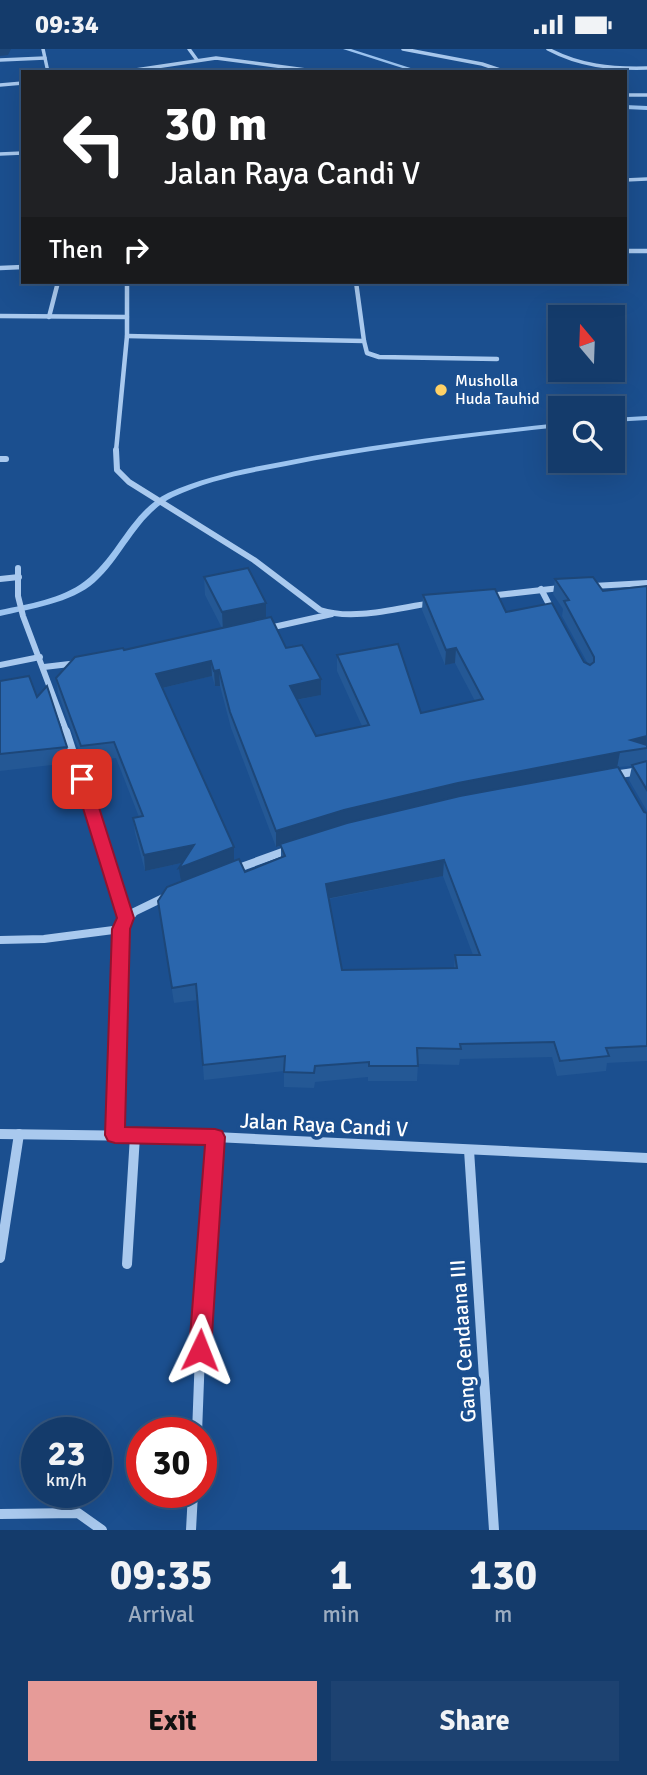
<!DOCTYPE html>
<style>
body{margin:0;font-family:Signika,sans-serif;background:#1d4271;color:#f1f3f6;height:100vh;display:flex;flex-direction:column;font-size:26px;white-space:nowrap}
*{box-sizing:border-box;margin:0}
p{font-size:23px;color:#9dadc1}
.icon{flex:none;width:38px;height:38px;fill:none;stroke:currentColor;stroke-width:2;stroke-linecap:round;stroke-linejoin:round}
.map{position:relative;height:1481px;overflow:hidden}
.side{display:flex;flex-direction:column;background:#143b6b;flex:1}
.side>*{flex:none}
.banner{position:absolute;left:21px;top:21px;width:606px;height:214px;border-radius:0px;box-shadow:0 7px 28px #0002,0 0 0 2px #33557e;background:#202124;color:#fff;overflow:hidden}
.needle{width:46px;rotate:341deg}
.controls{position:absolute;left:548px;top:256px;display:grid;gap:14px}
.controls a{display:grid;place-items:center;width:77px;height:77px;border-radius:0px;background:#143b6b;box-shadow:0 7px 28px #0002,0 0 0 2px #33557e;font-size:35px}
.speed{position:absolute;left:21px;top:1368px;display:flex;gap:14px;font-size:35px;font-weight:700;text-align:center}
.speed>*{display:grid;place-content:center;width:91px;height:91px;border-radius:50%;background:#143b6b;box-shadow:0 7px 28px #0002,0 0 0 2px #33557e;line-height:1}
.speed small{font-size:18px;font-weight:400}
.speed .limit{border:10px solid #d22;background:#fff;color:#111}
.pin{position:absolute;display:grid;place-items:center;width:60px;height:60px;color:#fff;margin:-30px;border-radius:14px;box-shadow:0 4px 10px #0006}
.me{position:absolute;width:77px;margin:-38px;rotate:2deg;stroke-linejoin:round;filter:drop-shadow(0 0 5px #0008)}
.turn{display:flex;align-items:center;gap:24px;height:147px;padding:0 28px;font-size:32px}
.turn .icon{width:91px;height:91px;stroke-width:2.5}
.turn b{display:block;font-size:49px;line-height:60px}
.then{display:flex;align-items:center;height:66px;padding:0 28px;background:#0003;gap:14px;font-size:26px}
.eta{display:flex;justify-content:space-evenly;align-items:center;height:119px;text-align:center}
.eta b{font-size:42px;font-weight:700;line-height:49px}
.cta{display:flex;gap:14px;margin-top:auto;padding:14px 28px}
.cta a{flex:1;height:80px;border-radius:0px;background:#e69b98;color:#111;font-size:28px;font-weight:700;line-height:80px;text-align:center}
.cta a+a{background:#1d4271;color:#f1f3f6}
.status{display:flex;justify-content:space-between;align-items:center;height:49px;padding:0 35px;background:#143b6b;direction:ltr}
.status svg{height:19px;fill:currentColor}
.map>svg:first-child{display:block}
</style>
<div class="status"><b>09:34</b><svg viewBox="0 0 49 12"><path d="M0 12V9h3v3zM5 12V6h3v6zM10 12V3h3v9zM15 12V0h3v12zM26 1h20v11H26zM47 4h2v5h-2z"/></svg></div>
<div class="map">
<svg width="647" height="1481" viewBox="0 0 647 1481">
<rect width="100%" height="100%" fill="#1b4f8f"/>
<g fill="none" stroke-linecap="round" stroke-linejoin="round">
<!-- stream -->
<g fill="#9cc4f0" fill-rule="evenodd">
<path d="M343 0H351L423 23H415Z"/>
<path d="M625 56 647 57V61L625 60Z"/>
<path d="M647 367V371L612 373V369Z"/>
<path d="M560 374V378C468 388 376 399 286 417 248 424 208 431 173 448 137 466 124 507 95 533 72 554 29 560 0 567V561C28 555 62 550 85 532 118 507 130 463 168 444 205 427 247 419 286 412 376 394 468 384 560 374Z"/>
</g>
<!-- minor-far4 -->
<g stroke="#a9c9ee" stroke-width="3.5">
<path d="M43 0 48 23"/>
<path d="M189 0 197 11"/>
<path d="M403 0 482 15 506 23"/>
<path d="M548 0C580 17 611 20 647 19"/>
<path d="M0 11 45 9"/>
<path d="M122 23 216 9 321 23"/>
<path d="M0 36 23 34"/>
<path d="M625 46H647"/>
<path d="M0 105 23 104"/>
<path d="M625 131 647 130"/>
</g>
<!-- minor-far3 -->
<g stroke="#a9c9ee" stroke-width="4.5">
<path d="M625 202H647"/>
<path d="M0 219 23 218"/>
<path d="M356 233 364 292"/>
<path d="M0 267 127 268"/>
<path d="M49 268 58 233"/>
<path d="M127 287 364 292 367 304 379 308 497 310"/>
<path d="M116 402 127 287V233"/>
</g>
<!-- minor-far2 -->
<g stroke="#a9c9ee" stroke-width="6">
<path d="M116 401 117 421 129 433 254 511 320 561C354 572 397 559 432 554"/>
<path d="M0 410H6"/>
<path d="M18 519V547L23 567 67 684"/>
<path d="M0 530 19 528"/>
<path d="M593 537 647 534"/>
<path d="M541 540 552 561"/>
<path d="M489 547 560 539"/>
<path d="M269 579 332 565"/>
<path d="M0 616 40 608"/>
<path d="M44 618 78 614"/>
</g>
<!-- minor-far1 -->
<g stroke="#a9c9ee" stroke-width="8">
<path d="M66 682 126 868"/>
<path d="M613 726 647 721"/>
<path d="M233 821 288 801"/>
<path d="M0 891 44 890 121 880"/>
<path d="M116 1037 121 880 134 863 167 847"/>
</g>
<!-- minor -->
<g stroke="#a9c9ee" stroke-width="10">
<path d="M0 1085 215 1088 647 1109"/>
<path d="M115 1086 116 1036"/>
<path d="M469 1101 494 1481"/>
<path d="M0 1209 19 1085"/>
<path d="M127 1215 135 1087"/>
<path d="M197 1384 202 1252 215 1088"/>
<path d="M0 1465 78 1464 102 1481"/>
<path d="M191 1481 193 1444"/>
</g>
</g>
<!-- wall -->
<g fill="#245895" fill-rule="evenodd">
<path d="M204 528 266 554V569L286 599 321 630V646L297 651 316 687 362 677 337 622V606L421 664 475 652 455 614 445 616 422 561 423 546 506 563 588 615 562 567 563 560 553 545 555 530 603 542 647 537V762L629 731 632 717 618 718 644 763 647 764V1012L607 1014 606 1022 557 1027 552 1008 460 1010 459 1016 418 1015 417 1032H368V1028L315 1033 314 1039 284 1038V1022L204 1031 198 951 174 954 158 852 180 833 182 814 145 822 135 784 133 769 139 768 116 709 83 713 58 644 56 629 124 601 222 579 205 546ZM212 627 215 637H220L231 679 276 798 281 797V809L245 823 234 812 163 639ZM443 827 473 906H455L454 919 342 921 329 850Z"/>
<path d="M0 632 37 648 67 698 69 714 0 722Z"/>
</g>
<!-- shaded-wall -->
<g fill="#1d4779">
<path d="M0 0H11L8 6 0 7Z"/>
<path d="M266 554V573L223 582 222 563Z"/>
<path d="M456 599 455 614 445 616 446 601Z"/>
<path d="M211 612 212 627 158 640 156 625Z"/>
<path d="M219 621 220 637H215L214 622Z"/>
<path d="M321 630V646L290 652V637Z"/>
<path d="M647 687V699L631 691Z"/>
<path d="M620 703 617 719 343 777 276 798V782L344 761 458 734Z"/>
<path d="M194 796 195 811 145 822 144 806Z"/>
<path d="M234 798V813L181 834 179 819Z"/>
<path d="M444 811 443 827 326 850V835Z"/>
</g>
<!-- building -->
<g fill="#2a66ad" stroke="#1d4779" stroke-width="2" fill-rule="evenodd">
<path d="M248 519 266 554 222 563 204 528Z"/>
<path d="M593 528 603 542 647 537V687L631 691 647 696V699L620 703 458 734 344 761 276 782 230 663 219 621 214 622 211 612 156 625 234 798 179 819 194 796 144 806 133 769 143 767 114 693 81 697 56 629 75 608 123 599 124 601 271 568 286 599 302 596 321 630 290 637 316 687 369 676 337 606 398 595 421 664 483 650 456 599 446 601 423 546 495 540 506 563 552 554 584 613 590 616 594 613V608L564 552 569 551 555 530Z"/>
<path d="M29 627 37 648 47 637 67 698 0 705V632Z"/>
<path d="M647 712V741L632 716Z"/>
<path d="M618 718 644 763 647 764V997L606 999 609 1007 560 1012 554 993 460 995 461 1000 417 999 418 1017H369V1013L315 1017 314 1024 284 1023 285 1007 203 1016 196 935 172 939 158 852 167 838 239 810 245 823 285 807 280 795 347 774 460 747ZM444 811 480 906H455L457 919 342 921 326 835Z"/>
</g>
<!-- route -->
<path fill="#e11d48" stroke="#92132f" stroke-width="2" d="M82 724 90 730 134 869 130 880 125 1078 215 1080 222 1082 225 1088 211 1301 208 1308 200 1311 192 1308 189 1301 205 1096 115 1094 108 1092 105 1086 112 880 117 869 74 730Z"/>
<!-- markers -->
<circle fill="#ffd166" stroke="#1b4f8f" stroke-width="2.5" cx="441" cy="341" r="7"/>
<g text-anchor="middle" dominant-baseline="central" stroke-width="7" stroke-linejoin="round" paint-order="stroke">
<!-- far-poi labels -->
<g font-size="16" fill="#fff" stroke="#1b4f8f" text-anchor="start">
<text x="455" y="332">Musholla<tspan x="455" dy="18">Huda Tauhid</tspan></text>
</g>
<!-- near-street labels -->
<g font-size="21" fill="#fff" stroke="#1b4f8f">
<text transform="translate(324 1076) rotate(3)">Jalan Raya Candi V</text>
<text transform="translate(463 1292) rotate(-94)">Gang Cendaana III</text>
</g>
</g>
</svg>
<div class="controls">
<a><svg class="needle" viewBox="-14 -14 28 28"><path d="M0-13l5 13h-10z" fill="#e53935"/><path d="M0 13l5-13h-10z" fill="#9dadc1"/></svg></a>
<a><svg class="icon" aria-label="search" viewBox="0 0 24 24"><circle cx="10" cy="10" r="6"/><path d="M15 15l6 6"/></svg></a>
</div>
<div class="speed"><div>23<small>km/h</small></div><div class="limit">30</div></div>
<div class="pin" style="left:82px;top:730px;background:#d93025"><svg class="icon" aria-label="arrive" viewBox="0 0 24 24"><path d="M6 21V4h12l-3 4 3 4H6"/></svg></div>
<svg class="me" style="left:200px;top:1301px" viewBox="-20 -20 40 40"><path d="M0-17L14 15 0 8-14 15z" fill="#e11d48" stroke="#fff" stroke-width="4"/></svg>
<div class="banner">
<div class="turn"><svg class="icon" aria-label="left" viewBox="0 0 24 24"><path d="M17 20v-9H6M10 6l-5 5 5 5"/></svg><div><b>30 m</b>Jalan Raya Candi V</div></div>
<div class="then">Then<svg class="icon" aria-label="right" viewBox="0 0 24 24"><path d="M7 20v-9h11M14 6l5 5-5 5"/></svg></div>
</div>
</div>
<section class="side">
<div class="eta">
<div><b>09:35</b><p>Arrival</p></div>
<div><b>1</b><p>min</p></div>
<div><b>130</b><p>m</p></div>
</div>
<div class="cta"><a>Exit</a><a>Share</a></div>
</section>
